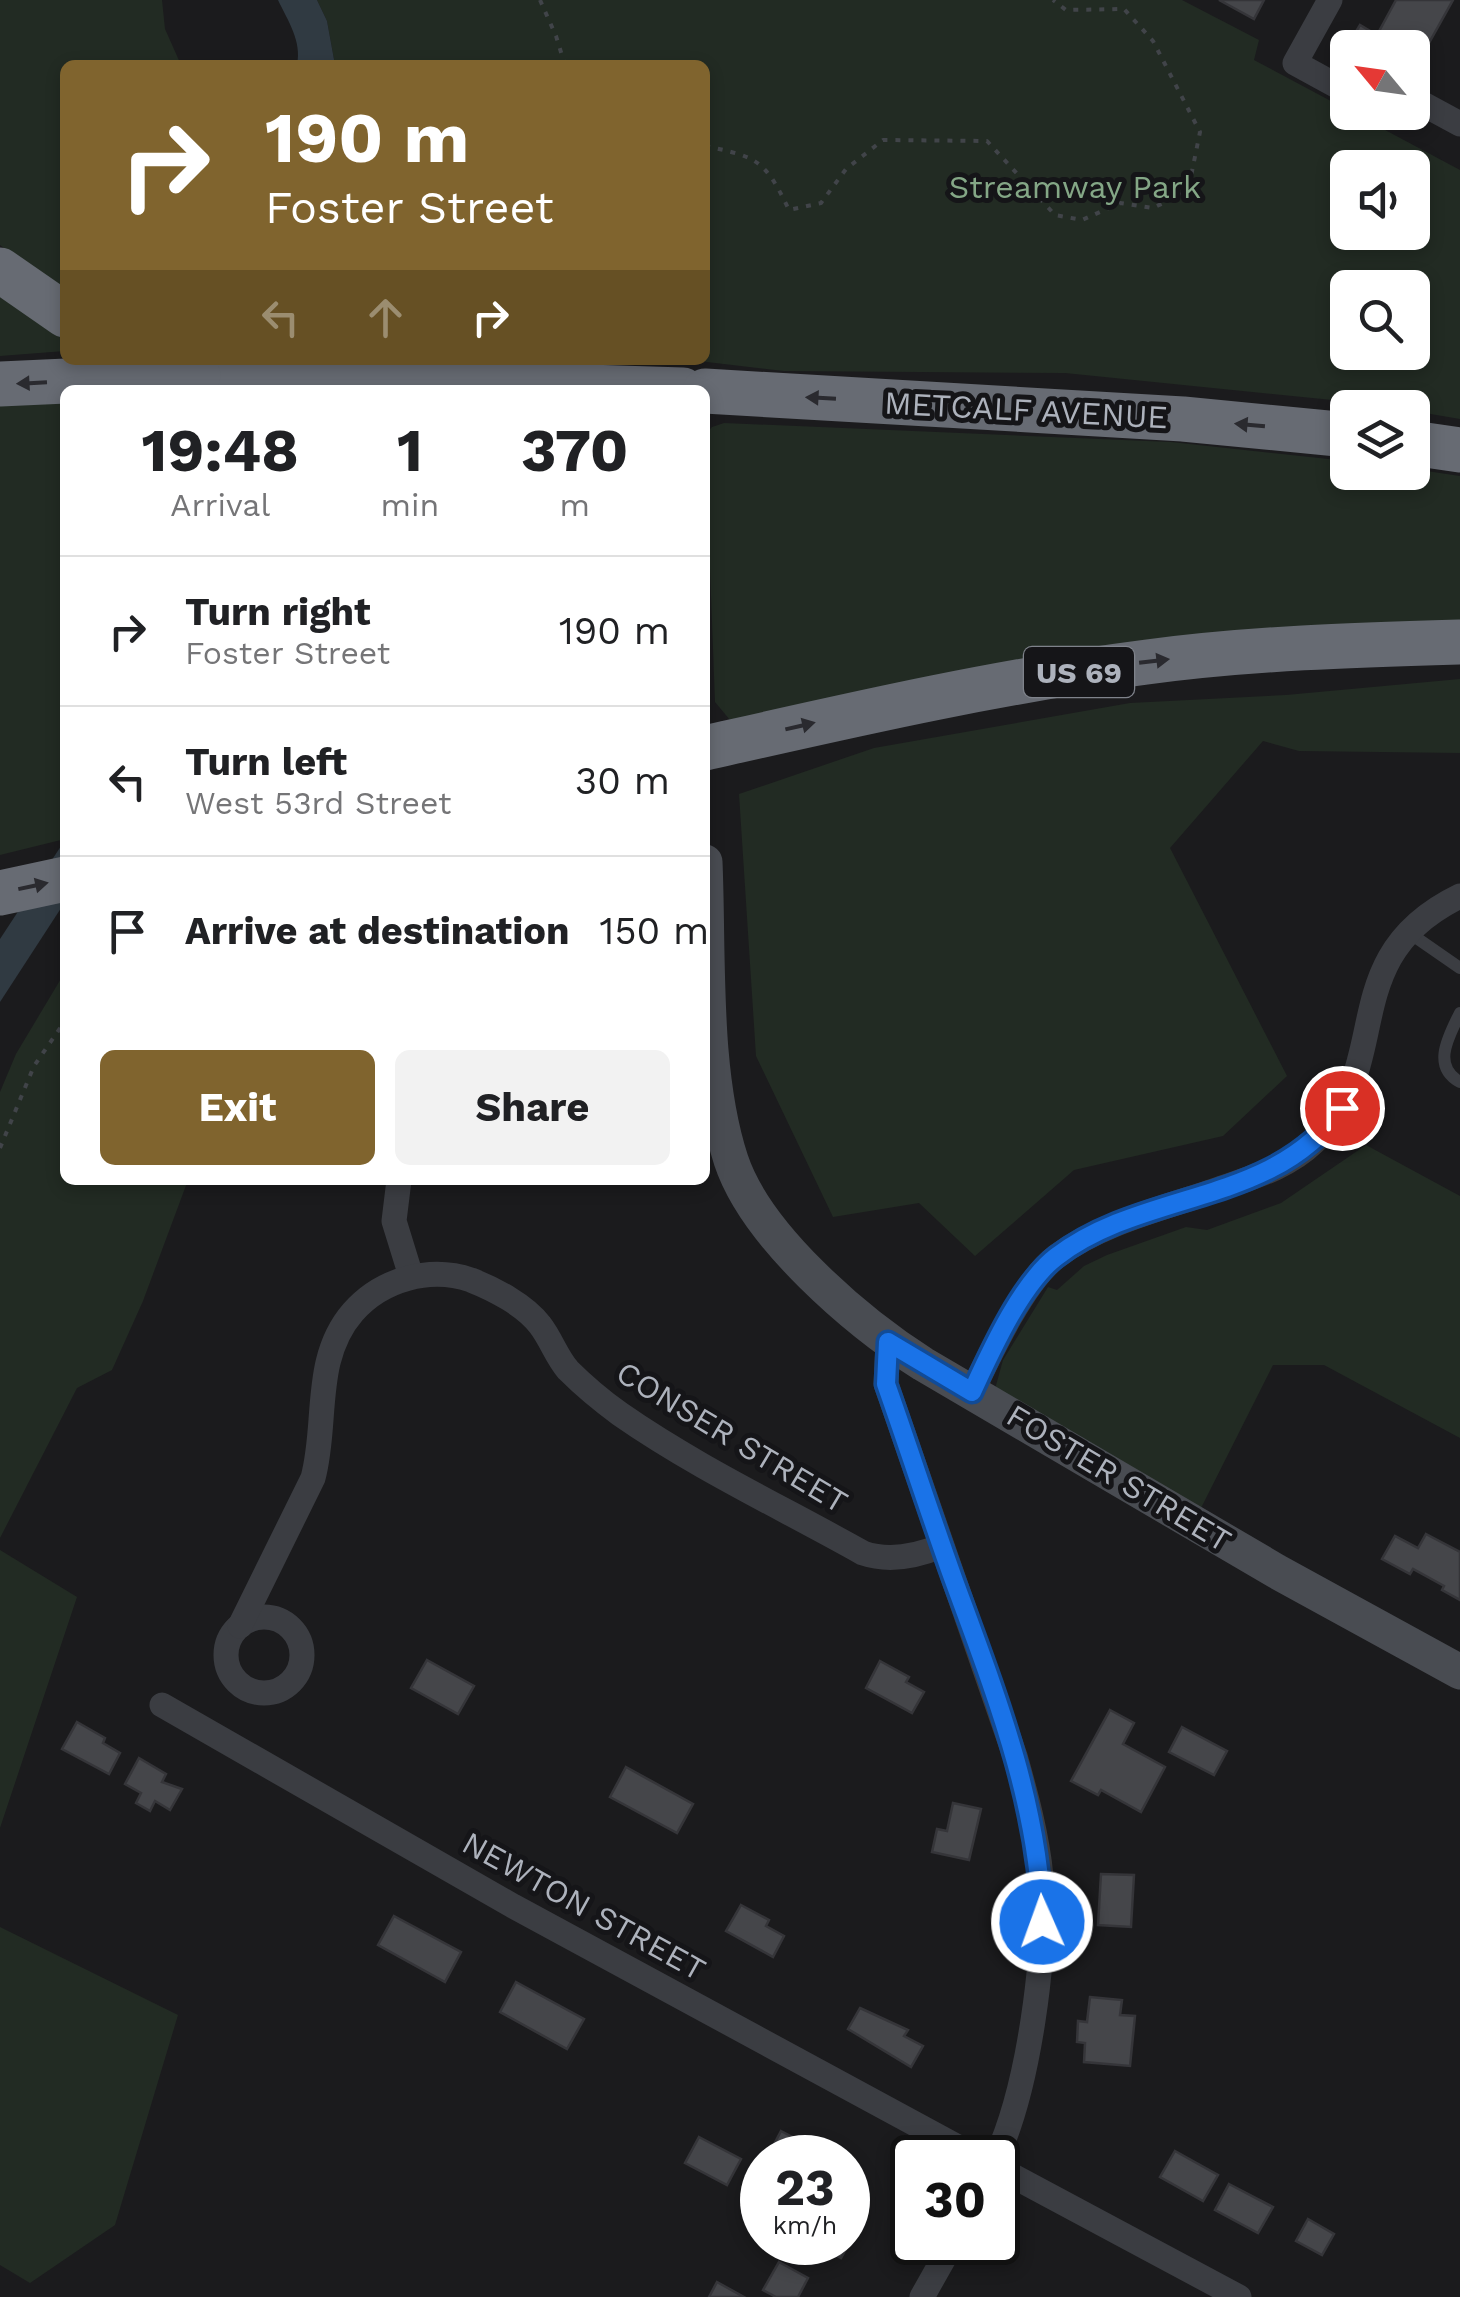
<!DOCTYPE html>
<style>
body{margin:0;font-family:"Work Sans",sans-serif;background:#f2f2f2;color:#202124;height:100vh;display:flex;flex-direction:column;font-size:38px;white-space:nowrap}
*{box-sizing:border-box;margin:0}
p{font-size:32px;color:#757577}
.icon{flex:none;width:55px;height:55px;fill:none;stroke:currentColor;stroke-width:2;stroke-linecap:round;stroke-linejoin:round}
.map{position:relative;flex:1;overflow:hidden}
.sheet{position:absolute;left:60px;top:385px;width:650px;height:800px;display:flex;flex-direction:column;background:#fff;border-radius:15px;box-shadow:0 5px 15px #0003}
.sheet>*{flex:none}
.hud{position:absolute;left:60px;top:60px;width:650px;height:305px;border-radius:15px;box-shadow:0 5px 15px #0003;background:#80642e;color:#fff;overflow:hidden}
.needle{width:65px;rotate:299deg}
.buttons{position:absolute;left:1330px;top:30px;display:grid;gap:20px}
.buttons a{display:grid;place-items:center;width:100px;height:100px;border-radius:15px;background:#fff;box-shadow:0 5px 15px #0003;font-size:50px}
.speed{position:absolute;left:740px;top:2135px;display:flex;gap:20px;font-size:50px;font-weight:700;text-align:center}
.speed>*{display:grid;place-content:center;width:130px;height:130px;border-radius:50%;background:#fff;box-shadow:0 5px 15px #0003;line-height:1}
.speed small{font-size:25px;font-weight:400}
.speed .limit{border:5px solid #111;border-radius:15px;background:#fff;color:#111}
.pin{position:absolute;display:grid;place-items:center;width:85px;height:85px;color:#fff;margin:-42px;border:5px solid #fff;border-radius:50%;box-shadow:0 2px 10px #0007}
.me{position:absolute;width:110px;margin:-55px;rotate:358deg;stroke-linejoin:round;filter:drop-shadow(0 0 8px #0008)}
.turn{display:flex;align-items:center;gap:35px;height:210px;padding:0 40px;font-size:45px}
.turn .icon{width:130px;height:130px;stroke-width:2.5}
.turn b{display:block;font-size:70px;line-height:85px}
.lanes{display:flex;align-items:center;height:95px;padding:0 40px;background:#0003;justify-content:center;gap:50px;direction:ltr}
.lanes .off{opacity:.35}
.eta{display:flex;justify-content:space-evenly;align-items:center;height:170px;text-align:center}
.eta b{font-size:60px;font-weight:700;line-height:70px}
.button{display:flex;gap:20px;margin-top:auto;padding:20px 40px}
.button a{flex:1;height:115px;border-radius:15px;background:#80642e;color:#fff;font-size:40px;font-weight:700;line-height:115px;text-align:center}
.button a+a{background:#f2f2f2;color:#202124}
ul{padding:0;list-style:none}
li{display:flex;align-items:center;gap:30px;height:150px;padding:0 40px;border-top:2px solid #e0e0e0}
li div{flex:1}
li b{display:block;font-size:38px}
li em{font-style:normal}
.map>svg:first-child{display:block}
</style>
<div class="map">
<svg width="1460" height="2297" viewBox="0 0 1460 2297">
<rect width="100%" height="100%" fill="#1b1b1d"/>
<!-- green -->
<g fill="#222b23" fill-rule="evenodd">
<path d="M0 0H162L165 29 181 65H65V294L0 245Z"/>
<path d="M317 0H1182L1259 40 1254 60 1460 170V419L1413 411 1412 408 1065 373 784 371 690 360H705V65H335L327 21ZM1348 168H1412V232H1348ZM1348 288H1412V352H1348Z"/>
<path d="M0 287 65 337V351L0 356Z"/>
<path d="M65 401V839L0 855V403Z"/>
<path d="M724 423 1171 442 1347 461 1348 472H1412L1413 469 1460 476V626L730 720 715 702 705 435 712 427Z"/>
<path d="M1460 679V753L1299 751 1263 741 1170 848 1287 1076 1223 1136 1074 1170 975 1256 919 1203 833 1217 756 1056 739 794 874 748 1130 703 1286 695Z"/>
<path d="M65 972V1180H188L143 1301 112 1370 77 1388 0 1538V1092L16 1054Z"/>
<path d="M1366 1145 1460 1196V1438L1324 1365H1273L1199 1512 995 1389 1003 1360 1048 1287 1057 1290 1084 1266 1107 1255 1186 1227 1207 1230 1281 1203Z"/>
<path d="M0 1550 77 1597 0 1828Z"/>
<path d="M0 1927 178 2015 115 2225 30 2283 0 2265Z"/>
</g>
<!-- water -->
<g fill="#303a42">
<path d="M278 0H317L327 21 335 65H297C302 41 288 21 278 0Z"/>
<path d="M65 840V902L0 1002V939Z"/>
</g>
<!-- building -->
<g fill="#45464a" stroke="#353539" stroke-width="2.5">
<path d="M1219 0H1264L1254 19Z"/>
<path d="M1396 0H1453L1425 50 1408 41 1404 48H1346L1360 25 1377 35Z"/>
<path d="M1426 1534 1460 1552V1600L1442 1590 1444 1586 1413 1569 1410 1574 1382 1559 1395 1536 1418 1548Z"/>
<path d="M427 1660 474 1686 458 1714 411 1688Z"/>
<path d="M880 1661 909 1677 906 1682 924 1692 912 1713 866 1688Z"/>
<path d="M1110 1710 1134 1723 1123 1744 1165 1767 1141 1812 1101 1790 1098 1795 1071 1781Z"/>
<path d="M77 1722 105 1738 103 1743 120 1753 109 1774 62 1749Z"/>
<path d="M1182 1727 1227 1751 1214 1775 1169 1752Z"/>
<path d="M139 1758 166 1774 162 1782 182 1789 170 1810 155 1801 150 1811 136 1803 141 1793 125 1784Z"/>
<path d="M626 1767 693 1804 677 1833 610 1797Z"/>
<path d="M953 1803 981 1809 969 1860 932 1852 937 1829 947 1831Z"/>
<path d="M1101 1874 1134 1875 1131 1927 1098 1925Z"/>
<path d="M741 1905 769 1920 766 1926 784 1936 773 1957 726 1931Z"/>
<path d="M394 1916 461 1952 445 1982 378 1945Z"/>
<path d="M516 1982 584 2019 567 2049 500 2012Z"/>
<path d="M1090 1997 1122 2000 1120 2015 1135 2016 1130 2066 1084 2062 1085 2043 1077 2042 1078 2021 1087 2022Z"/>
<path d="M860 2008 908 2030 904 2036 923 2046 911 2067 848 2029Z"/>
<path d="M781 2131 823 2153 820 2158H767Z"/>
<path d="M699 2137 741 2159 727 2185 685 2163Z"/>
<path d="M1175 2151 1218 2175 1203 2201 1160 2177Z"/>
<path d="M1229 2184 1273 2207 1258 2233 1215 2210Z"/>
<path d="M848 2216 860 2223 841 2258 811 2242H848Z"/>
<path d="M1308 2219 1334 2234 1322 2255 1296 2241Z"/>
<path d="M779 2262 808 2278 798 2297H776L763 2290Z"/>
<path d="M717 2282 744 2297H709Z"/>
</g>
<g fill="none" stroke-linecap="round" stroke-linejoin="round">
<!-- path -->
<g stroke="#414449" stroke-width="4" stroke-dasharray="5 8" stroke-linecap="butt">
<path d="M540 0 556 36 565 65"/>
<path d="M705 146C758 157 765 160 789 210L821 203 846 169 883 140 987 141 1055 215 1082 220 1120 203 1153 208 1188 191 1200 132 1153 41 1124 9 1066 10 1053 0"/>
<path d="M0 1148 34 1066 65 1021"/>
</g>
<!-- lane -->
<g stroke="#3b3d42" stroke-width="12">
<path d="M1408 932 1460 968"/>
<path d="M1460 1013C1449 1036 1431 1066 1460 1082"/>
</g>
<!-- street -->
<g stroke="#3b3d42" stroke-width="25">
<path d="M1330 0 1295 63 1348 92"/>
<path d="M1412 98 1460 124"/>
<path d="M399 1180 394 1221 411 1276"/>
<path d="M888 1342 886 1384 1015 1756C1026 1795 1037 1835 1041 1876 1047 1954 1029 2087 996 2158"/>
<path d="M972 1392C990 1354 1024 1281 1057 1256 1103 1222 1165 1208 1219 1189 1253 1177 1287 1168 1314 1142 1397 1065 1332 958 1460 896"/>
<circle cx="264" cy="1655" r="38"/>
<path d="M240 1626 313 1478C328 1423 312 1359 353 1312 382 1279 430 1266 471 1280 494 1289 525 1305 540 1325 551 1339 556 1356 568 1370 584 1386 602 1401 620 1414 696 1467 783 1508 863 1553 889 1562 917 1556 941 1546"/>
<path d="M162 1705 513 1906 978 2158"/>
<path d="M998 2168 1239 2297"/>
<path d="M922 2297 953 2242"/>
</g>
<!-- secondary -->
<path stroke="#494c52" stroke-width="35" d="M705 862C709 956 702 1071 731 1160 756 1236 857 1322 923 1364L1276 1571 1460 1672"/>
<!-- highway -->
<g stroke="#676b73" stroke-width="45">
<path d="M0 270 65 315"/>
<path d="M165 360 200 375 683 390"/>
<path d="M0 384 198 375"/>
<path d="M705 391 1183 419 1348 435"/>
<path d="M1412 443 1460 450"/>
<path d="M705 748C851 715 998 681 1147 662 1251 648 1356 645 1460 642"/>
<path d="M0 893 65 879"/>
</g>
</g>
<!-- one-way arrows -->
<defs><path id="oneway-solid" d="M-6-.8H1V-3.2L6.5 0L1 3.2V.8H-6Z" transform="scale(2.5)"/></defs>
<g fill="#2a2a2f">
<use href="#oneway-solid" transform="translate(32 383) rotate(177)"/>
<use href="#oneway-solid" transform="translate(821 398) rotate(-177)"/>
<use href="#oneway-solid" transform="translate(1250 425) rotate(-175)"/>
<use href="#oneway-solid" transform="translate(1154 661) rotate(-7)"/>
<use href="#oneway-solid" transform="translate(800 726) rotate(-13)"/>
<use href="#oneway-solid" transform="translate(33 886) rotate(-12)"/>
</g>
<g fill="none" stroke-linecap="round" stroke-linejoin="round">
<defs>
<path id="route" d="M1042 1922C1039 1802 994 1690 953 1578 930 1514 909 1449 886 1384L888 1342 972 1392C991 1351 1021 1284 1056 1257 1144 1189 1274 1206 1342 1108"/>
</defs>
<!-- route casing -->
<use href="#route" stroke="#114b97" stroke-width="25"/>
<!-- route -->
<use href="#route" stroke="#1a73e8" stroke-width="18"/>
</g>
<g text-anchor="middle" dominant-baseline="central" stroke-width="10" stroke-linejoin="round" paint-order="stroke">
<!-- shield labels -->
<rect fill="#151518" stroke="#7f838b" stroke-width="2.5" x="1024" y="647" width="110" height="50" rx="8"/>
<g font-size="30" font-weight="bold" fill="#adb2bc">
<text x="1079" y="672">US 69</text>
</g>
<!-- park labels -->
<g font-size="32" fill="#84a786" stroke="#151518">
<text x="1075" y="187">Streamway Park</text>
</g>
<!-- street labels -->
<g font-size="32" fill="#adb2bc" stroke="#151518">
<text transform="translate(1026 410) rotate(3)">METCALF AVENUE</text>
<text transform="translate(732 1437) rotate(31)">CONSER STREET</text>
<text transform="translate(1119 1478) rotate(31)">FOSTER STREET</text>
<text transform="translate(584 1906) rotate(29)">NEWTON STREET</text>
</g>
</g>
</svg>
<div class="buttons">
<a><svg class="needle" viewBox="-14 -14 28 28"><path d="M0-13l5 13h-10z" fill="#e53935"/><path d="M0 13l5-13h-10z" fill="#757577"/></svg></a>
<a><svg class="icon" aria-label="sound" viewBox="0 0 24 24"><path d="M4 9h4l5-4v14l-5-4H4zM17 9q2 3 0 6"/></svg></a>
<a><svg class="icon" aria-label="search" viewBox="0 0 24 24"><circle cx="10" cy="10" r="6"/><path d="M15 15l6 6"/></svg></a>
<a><svg class="icon" aria-label="layers" viewBox="0 0 24 24"><path d="M12 4l9 5-9 5-9-5zM3 14l9 5 9-5"/></svg></a>
</div>
<div class="speed"><div>23<small>km/h</small></div><div class="limit">30</div></div>
<div class="pin" style="left:1342px;top:1108px;background:#d93025"><svg class="icon" aria-label="arrive" viewBox="0 0 24 24"><path d="M6 21V4h12l-3 4 3 4H6"/></svg></div>
<svg class="me" style="left:1042px;top:1922px" viewBox="-20 -20 40 40"><circle r="17" fill="#1a73e8" stroke="#fff" stroke-width="3"/><path d="M0-11L8 9 0 5-8 9z" fill="#fff"/></svg>
<div class="hud">
<div class="turn"><svg class="icon" aria-label="right" viewBox="0 0 24 24"><path d="M7 20v-9h11M14 6l5 5-5 5"/></svg><div><b>190 m</b>Foster Street</div></div>
<div class="lanes"><svg class="icon off" aria-label="left" viewBox="0 0 24 24"><path d="M17 20v-9H6M10 6l-5 5 5 5"/></svg><svg class="icon off" aria-label="ahead" viewBox="0 0 24 24"><path d="M12 20V5M6 11l6-6 6 6"/></svg><svg class="icon" aria-label="right" viewBox="0 0 24 24"><path d="M7 20v-9h11M14 6l5 5-5 5"/></svg></div>
</div>
<section class="sheet">
<div class="eta">
<div><b>19:48</b><p>Arrival</p></div>
<div><b>1</b><p>min</p></div>
<div><b>370</b><p>m</p></div>
</div>
<ul>
<li><svg class="icon" aria-label="right" viewBox="0 0 24 24"><path d="M7 20v-9h11M14 6l5 5-5 5"/></svg><div><b>Turn right</b><p>Foster Street</p></div><em>190 m</em></li>
<li><svg class="icon" aria-label="left" viewBox="0 0 24 24"><path d="M17 20v-9H6M10 6l-5 5 5 5"/></svg><div><b>Turn left</b><p>West 53rd Street</p></div><em>30 m</em></li>
<li><svg class="icon" aria-label="arrive" viewBox="0 0 24 24"><path d="M6 21V4h12l-3 4 3 4H6"/></svg><div><b>Arrive at destination</b></div><em>150 m</em></li>
</ul>
<div class="button"><a>Exit</a><a>Share</a></div>
</section>
</div>
